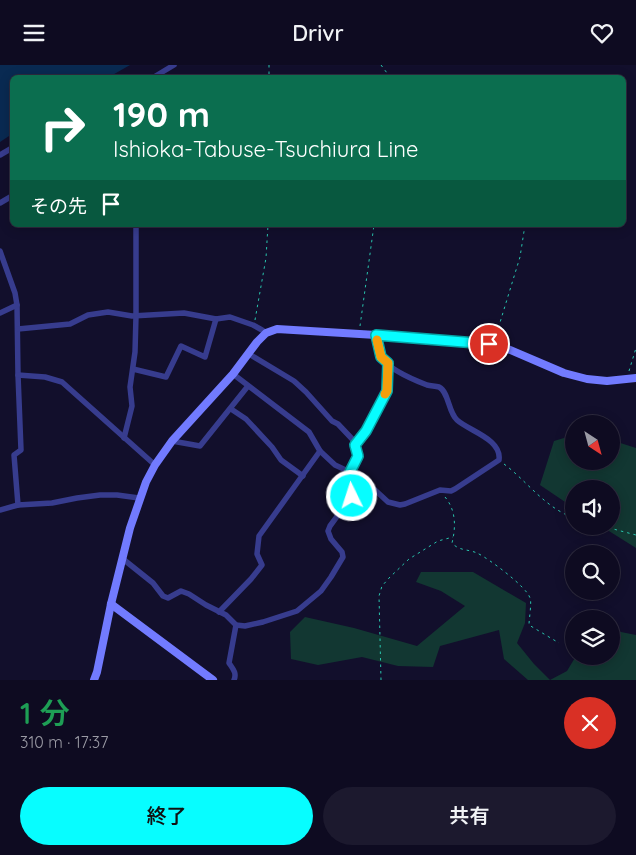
<!DOCTYPE html>
<html lang="ja">
<meta charset="utf-8">
<style>
body{margin:0;font-family:Quicksand,"Noto Sans JP",sans-serif;background:#1c192e;color:#f1f3f6;height:100vh;display:flex;flex-direction:column;font-size:19px;white-space:nowrap}
*{box-sizing:border-box;margin:0}
p{font-size:16px;color:#9b9ba5}
.icon{flex:none;width:28px;height:28px;fill:none;stroke:currentColor;stroke-width:2;stroke-linecap:round;stroke-linejoin:round}
.map{position:relative;height:615px;overflow:hidden}
.details{display:flex;flex-direction:column;background:#0e0b21;flex:1}
.details>*{flex:none}
.hud{position:absolute;left:10px;top:10px;width:616px;height:152px;border-radius:8px;box-shadow:0 2px 12px #0003,0 0 0 1px #2e2b3f;background:#0b6e4f;color:#fff;overflow:hidden}
.needle{width:32px;rotate:144deg}
.fabs{position:absolute;left:565px;top:350px;display:grid;gap:10px}
.fabs a{display:grid;place-items:center;width:55px;height:55px;border-radius:50%;background:#0e0b21;box-shadow:0 2px 12px #0003,0 0 0 1px #2e2b3f;font-size:25px}
.pin{position:absolute;display:grid;place-items:center;width:42px;height:42px;color:#fff;margin:-21px;border:2px solid #fff;border-radius:50%;box-shadow:0 1px 5px #0007}
.me{position:absolute;width:55px;margin:-28px;rotate:356deg;stroke-linejoin:round;filter:drop-shadow(0 0 4px #0008)}
.turn{display:flex;align-items:center;gap:18px;height:105px;padding:0 20px;font-size:22px}
.turn .icon{width:65px;height:65px;stroke-width:2.5}
.turn b{display:block;font-size:35px;line-height:42px}
.then{display:flex;align-items:center;height:48px;padding:0 20px;background:#0003;gap:10px;font-size:19px}
.round{display:grid;place-items:center;flex:none;width:52px;height:52px;border-radius:26px;background:#1c192e}
.overview{display:flex;align-items:center;justify-content:space-between;height:85px;padding:0 20px}
h1{font-size:30px;font-weight:600;line-height:38px;color:#1e9e55}
.cta{display:flex;gap:10px;margin-top:auto;padding:10px 20px}
.cta a{flex:1;height:58px;border-radius:30px;background:#07fdff;color:#111;font-size:20px;font-weight:600;line-height:58px;text-align:center}
.cta a+a{background:#1c192e;color:#f1f3f6}
header{display:flex;justify-content:space-between;align-items:center;height:65px;padding:0 20px;background:#0e0b21;font-size:22px;font-weight:600}
.map>svg:first-child{display:block}
</style>
<header><svg class="icon" aria-label="menu" viewBox="0 0 24 24"><path d="M4 6h16M4 12h16M4 18h16"/></svg>Drivr<svg class="icon" aria-label="heart" viewBox="0 0 24 24"><path d="M12 20l-8-8c-3-5 5-10 8-4 3-6 11-1 8 4z"/></svg></header>
<div class="map">
<svg width="636" height="615" viewBox="0 0 636 615">
<rect width="100%" height="100%" fill="#120f2c"/>
<!-- green -->
<g fill="#123732">
<path d="M574 370V396H611V375L636 383V483L601 461H611V424H574V443L540 420 554 376Z"/>
<path d="M421 507H473L526 538 525 558 517 578 534 599 550 615 567 606 576 591H611V565L636 570V615H528L504 594 499 565 440 581 433 602 398 601 362 592 318 600 291 594 290 567 305 552 354 563 417 581 465 541 441 526 416 517Z"/>
</g>
<!-- water -->
<path fill="#092a52" d="M0 0H130L109 12H12V69L0 77Z"/>
<g fill="none" stroke-linecap="round" stroke-linejoin="round">
<!-- path -->
<g stroke="#28c6ae" stroke-width="1" stroke-dasharray="2.5 4" stroke-linecap="butt">
<path d="M269 0V12"/>
<path d="M381 0 390 12"/>
<path d="M255 255 266 193 268 160"/>
<path d="M360 261 374 160"/>
<path d="M492 274 498 264 520 192 525 160"/>
<path d="M629 306 636 283"/>
<path d="M504 399C528 417 544 442 574 453"/>
<path d="M445 432C456 445 456 462 452 478 459 486 468 484 477 488 488 493 527 522 530 533 532 537 529 554 529 560L559 578"/>
<path d="M602 461 636 470"/>
<path d="M381 615 379 531 382 521 390 512 409 494 438 476 453 472"/>
</g>
<!-- street -->
<g stroke="#373c8e" stroke-width="5.5">
<path d="M154 12 174 0"/>
<path d="M0 90 12 83"/>
<path d="M0 138 12 131"/>
<path d="M0 186 15 228 17 240 18 310 21 385 14 390 18 440"/>
<path d="M0 248 17 240"/>
<path d="M18 264 70 259 88 250 108 247 132 251 184 248 216 254 230 252 253 260 262 265 266 268"/>
<path d="M133 304 166 312 181 281 205 292 216 254"/>
<path d="M233 309 309 367 320 386 335 400 350 407 375 425 388 437 400 440 405 439 440 425 451 426 455 424 499 395C502 374 469 366 457 355 448 347 449 327 439 322 435 321 431 321 427 320 414 315 389 304 382 293 378 287 377 277 376 270"/>
<path d="M18 310 45 312 62 317 155 400"/>
<path d="M231 344 246 354 272 382 281 395 303 411"/>
<path d="M124 373 132 341 130 322 135 287 136 251V160"/>
<path d="M172 376 200 381 248 321"/>
<path d="M355 380 366 366 387 326 388 299"/>
<path d="M0 445 18 440 52 438 77 433 100 430H117L139 433"/>
<path d="M123 494 153 518 163 531 168 533 181 526 189 529 206 540 226 550 236 560 245 561 263 557 297 546 321 526 331 512 343 492 342 487 331 474 328 466 330 461 352 431 353 420 350 407 358 391 355 377 338 359 332 356 306 327 294 316 249 289"/>
<path d="M219 547 251 514 262 500 257 489 259 471 320 386"/>
<path d="M234 615C237 608 233 604 229 598L236 560"/>
</g>
<!-- secondary -->
<g stroke="#727bff" stroke-width="8">
<path d="M111 539 213 615"/>
<path d="M94 615 97 607 111 539 130 463 146 417 155 400 172 376 233 309 257 277 266 268 277 264 376 270 501 281 564 308 587 314 607 316 636 313"/>
</g>
</g>
<g fill="none" stroke-linecap="round" stroke-linejoin="round">
<defs>
<path id="route" d="M352 431 353 420 350 407 358 391 355 380 366 366 387 326 388 298 381 292 376 270 489 279"/>
</defs>
<!-- route casing -->
<use href="#route" stroke="#05a4a6" stroke-width="12"/>
<!-- route -->
<use href="#route" stroke="#07fdff" stroke-width="9"/>
<!-- slow -->
<path stroke="#f59e0b" stroke-width="9" d="M377 275 381 292 388 298 387 326 385 329"/>
</g>
</svg>
<div class="fabs">
<a><svg class="needle" viewBox="-14 -14 28 28"><path d="M0-13l5 13h-10z" fill="#e53935"/><path d="M0 13l5-13h-10z" fill="#9b9ba5"/></svg></a>
<a><svg class="icon" aria-label="sound" viewBox="0 0 24 24"><path d="M4 9h4l5-4v14l-5-4H4zM17 9q2 3 0 6"/></svg></a>
<a><svg class="icon" aria-label="search" viewBox="0 0 24 24"><circle cx="10" cy="10" r="6"/><path d="M15 15l6 6"/></svg></a>
<a><svg class="icon" aria-label="layers" viewBox="0 0 24 24"><path d="M12 4l9 5-9 5-9-5zM3 14l9 5 9-5"/></svg></a>
</div>
<div class="pin" style="left:489px;top:279px;background:#d93025"><svg class="icon" aria-label="arrive" viewBox="0 0 24 24"><path d="M6 21V4h12l-3 4 3 4H6"/></svg></div>
<svg class="me" style="left:352px;top:431px" viewBox="-20 -20 40 40"><circle r="17" fill="#07fdff" stroke="#fff" stroke-width="3"/><path d="M0-11L8 9 0 5-8 9z" fill="#fff"/></svg>
<div class="hud">
<div class="turn"><svg class="icon" aria-label="right" viewBox="0 0 24 24"><path d="M7 20v-9h11M14 6l5 5-5 5"/></svg><div><b>190 m</b>Ishioka-Tabuse-Tsuchiura Line</div></div>
<div class="then">その先<svg class="icon" aria-label="arrive" viewBox="0 0 24 24"><path d="M6 21V4h12l-3 4 3 4H6"/></svg></div>
</div>
</div>
<section class="details">
<div class="overview"><div><h1>1 分</h1><p>310 m · 17:37</p></div><a class="round" style="background:#d93025;color:#fff"><svg class="icon" aria-label="close" viewBox="0 0 24 24"><path d="M6 6l12 12M18 6L6 18"/></svg></a></div>
<div class="cta"><a>終了</a><a>共有</a></div>
</section>
